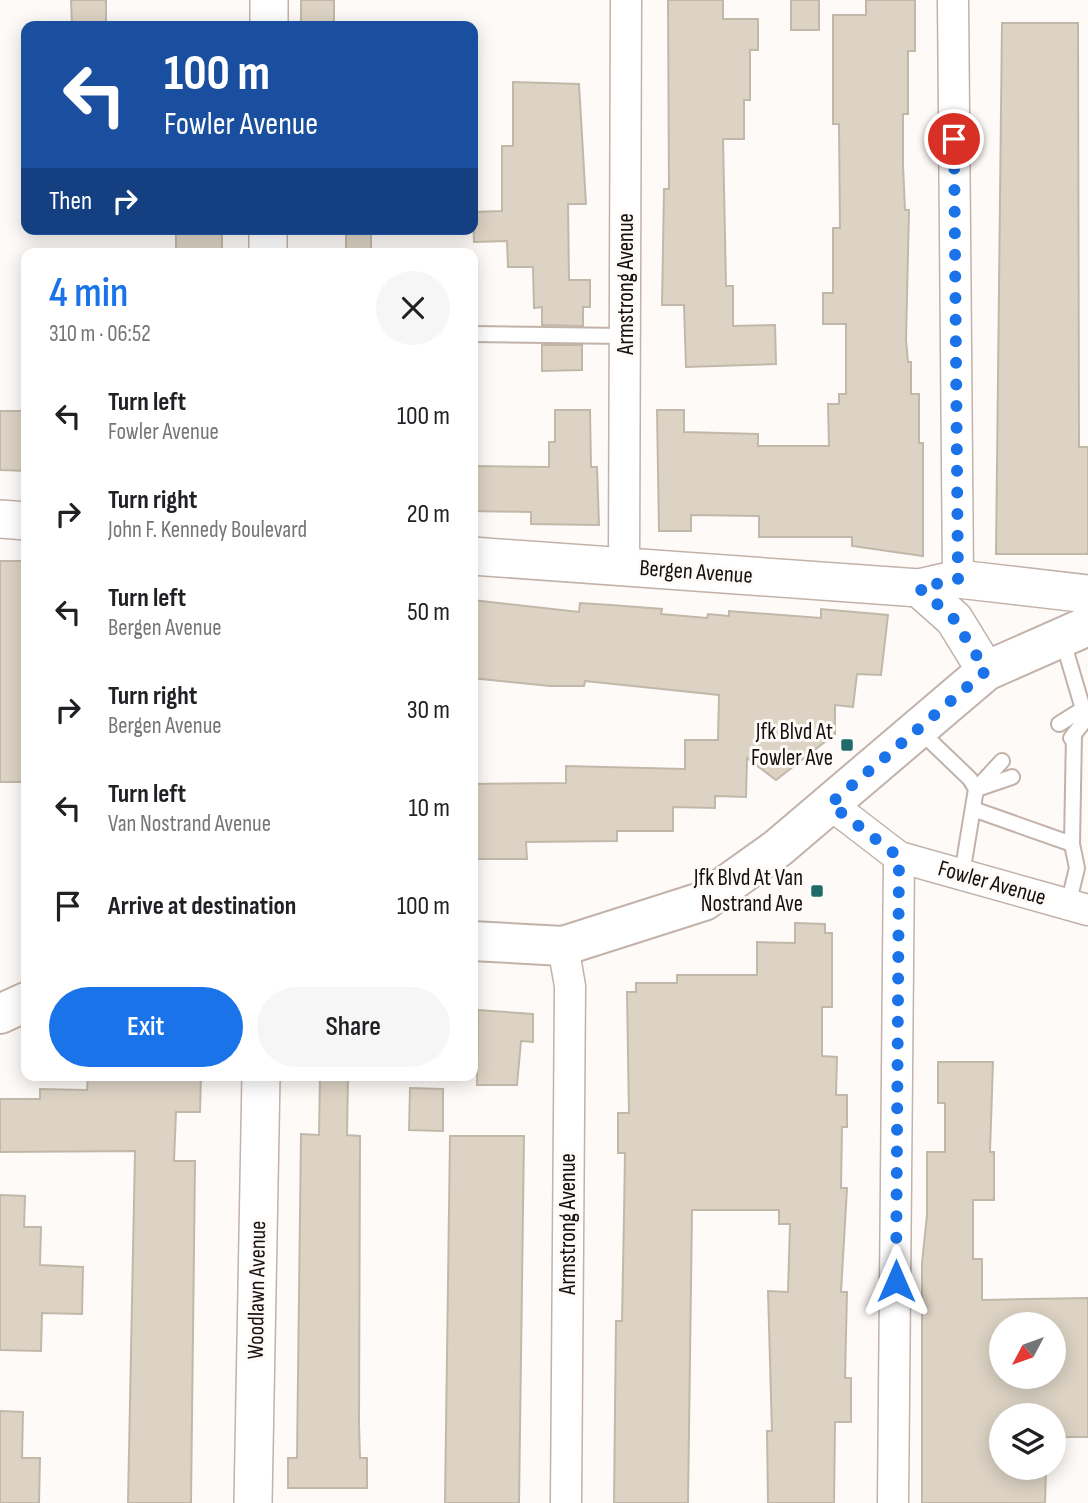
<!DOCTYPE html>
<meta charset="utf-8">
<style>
body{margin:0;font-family:"Sofia Sans Condensed",sans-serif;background:#f6f6f6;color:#202124;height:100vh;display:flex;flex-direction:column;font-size:26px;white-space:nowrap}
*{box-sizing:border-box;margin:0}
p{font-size:23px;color:#757577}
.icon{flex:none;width:38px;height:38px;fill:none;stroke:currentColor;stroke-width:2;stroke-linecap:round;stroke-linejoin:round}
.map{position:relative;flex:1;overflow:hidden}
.details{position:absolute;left:21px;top:248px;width:457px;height:833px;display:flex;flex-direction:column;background:#fff;border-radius:14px;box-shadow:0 4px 18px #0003}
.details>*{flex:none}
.guide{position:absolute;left:21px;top:21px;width:457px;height:214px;border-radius:14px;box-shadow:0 4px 18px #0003;background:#1a4fa0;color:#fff;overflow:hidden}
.needle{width:46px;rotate:229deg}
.fabs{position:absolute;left:989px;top:1312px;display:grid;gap:14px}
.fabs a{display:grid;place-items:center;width:77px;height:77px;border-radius:50%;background:#fff;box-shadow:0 4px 18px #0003;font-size:35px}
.pin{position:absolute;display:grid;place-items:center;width:60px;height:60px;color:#fff;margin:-30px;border:4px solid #fff;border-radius:50%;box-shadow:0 2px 7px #0007}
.me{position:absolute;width:77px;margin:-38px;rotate:0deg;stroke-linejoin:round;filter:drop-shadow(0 0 5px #0008)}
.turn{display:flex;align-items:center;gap:24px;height:147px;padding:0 28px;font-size:32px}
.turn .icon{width:91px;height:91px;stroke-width:2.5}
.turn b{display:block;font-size:49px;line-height:60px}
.then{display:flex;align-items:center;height:66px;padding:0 28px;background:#0003;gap:14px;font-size:26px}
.round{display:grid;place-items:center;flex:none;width:74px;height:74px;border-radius:37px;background:#f6f6f6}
.overview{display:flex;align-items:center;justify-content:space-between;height:119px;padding:0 28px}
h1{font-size:42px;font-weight:600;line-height:52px;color:#1a73e8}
.action{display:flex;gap:14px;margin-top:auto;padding:14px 28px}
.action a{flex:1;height:80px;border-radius:42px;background:#1a73e8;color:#fff;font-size:28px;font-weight:600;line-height:80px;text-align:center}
.action a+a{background:#f6f6f6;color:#202124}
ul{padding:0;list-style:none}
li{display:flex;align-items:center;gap:21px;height:98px;padding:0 28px}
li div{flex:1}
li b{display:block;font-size:26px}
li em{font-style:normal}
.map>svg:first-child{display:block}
</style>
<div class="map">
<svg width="1088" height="1503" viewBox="0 0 1088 1503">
<rect width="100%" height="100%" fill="#fefaf8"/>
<!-- building -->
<g fill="#dcd3c4" stroke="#c1b8a9" stroke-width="2" fill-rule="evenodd">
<path d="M71 0H106V26H72Z"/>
<rect x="301" y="0" width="33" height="25"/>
<path d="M668 0H723V19H758V50H750V100H744V139H723L726 286H733V326L775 325 776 364 686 367 684 305H662L664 189H669Z"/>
<rect x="791" y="0" width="28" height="30"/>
<path d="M866 0H915V51H908V114H903V165L905 210H909L906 340 908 362H911V394H919V443H923V556L852 546V537H759V516L691 515V531H659L657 410H684V432L758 434V446H829L828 404H839V394H846V324H823V293H833V228H840L839 124H833V15H866Z"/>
<path d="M1002 23H1078L1079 447H1088V554H996Z"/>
<path d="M513 82 579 84 586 204H568L569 280H590V307H583V326L542 325V307L534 308 533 267H508L507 241 474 242 473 212 502 211V146H513Z"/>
<rect x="176" y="229" width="46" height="25"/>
<rect x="346" y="229" width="25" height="25"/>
<path d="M542 345H582V370L542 371Z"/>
<path d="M555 410H590L591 467H597L599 525 531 524V512L472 511V466L549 467V442H555Z"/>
<path d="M0 411H26V471L0 470Z"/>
<rect x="0" y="561" width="26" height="221"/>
<path d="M472 600 579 612 580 603 611 605 662 609 661 614 707 618 708 614 729 616V611L821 618V609L888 615 881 675 857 674 853 707 835 705V734L776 780 747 758 746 797 715 796V808L673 807V831H617V841L526 842 527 859H472V784L566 783V766L685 769V740H718L719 695 585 681 584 686H550L472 678Z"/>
<path d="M795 923 825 924V933H832V1007H822V1056L837 1057 836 1095H847V1127H842L841 1188H847L841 1292H847L845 1378H851V1422H835L834 1503H768L767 1431H772L768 1291 788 1292 790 1224H779V1210H692L688 1503H614L616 1321H622L624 1216 625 1153H618V1113H629L627 992H636V983H677V975H757V942L795 943Z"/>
<path d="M478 1010 533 1014V1042L521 1041 517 1085H477Z"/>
<path d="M938 1062H993L990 1152H994V1200H973V1259H982V1300L1088 1298V1437H1054V1416H1001V1468H1046L1045 1503H922V1263L927 1215V1152H945V1103H938ZM1001 1325H1054V1377H1001Z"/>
<path d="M88 1076H201L200 1112H176L174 1161H195L191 1503H128L135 1151 0 1152V1099H40V1089L87 1090Z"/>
<path d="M320 1076H348L347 1135 360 1136 359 1424 360 1458H367V1488H288V1458H297L301 1134 319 1135Z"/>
<path d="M410 1088 443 1089V1131L409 1130Z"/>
<path d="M450 1136H524L519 1503H445Z"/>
<path d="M0 1195 25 1196 24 1227H41L40 1265 83 1267 82 1314 42 1313 41 1351 0 1350Z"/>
<path d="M0 1411 23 1412 22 1458H40L39 1503H0Z"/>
</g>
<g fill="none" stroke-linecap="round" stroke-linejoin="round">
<defs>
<g id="service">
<path d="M472 334 626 336"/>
<path d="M1062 638 1083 709 1082 724 1071 738"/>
<path d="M1059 724 1083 709"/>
<path d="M919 730 970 779 976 789 962 874"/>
<path d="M980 788 1012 777"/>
<path d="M976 789 1002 761"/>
<path d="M973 809 1072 844"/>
<path d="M1068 905 1077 868 1072 844 1074 734"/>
</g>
<g id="minor">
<path d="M953 0 958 579"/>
<path d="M624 567 626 0"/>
<path d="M830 804 899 857 1088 910"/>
<path d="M563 946 570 986 566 1503"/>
<path d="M893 1503 899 857"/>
</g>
<g id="tertiary">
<path d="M269 26V0"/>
<path d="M268 254V229"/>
<path d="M0 519 26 521"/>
<path d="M472 556 919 588 958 579 1088 594"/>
<path d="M919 588 954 619 986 671"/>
<path d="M253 1503 261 1076"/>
</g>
<g id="primary">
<path d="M472 941 563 946 704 901 778 848 986 671 1088 626"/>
<path d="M0 1014 26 1002"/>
</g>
</defs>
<!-- service casing -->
<use href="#service" stroke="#c2b2a9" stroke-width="18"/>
<!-- minor casing -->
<use href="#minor" stroke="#c2b2a9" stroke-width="33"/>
<!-- tertiary casing -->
<use href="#tertiary" stroke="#c2b2a9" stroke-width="40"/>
<!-- primary casing -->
<use href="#primary" stroke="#c2b2a9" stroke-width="42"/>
<!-- service -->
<use href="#service" stroke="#fff" stroke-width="14"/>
<!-- minor -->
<use href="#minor" stroke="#fff" stroke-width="30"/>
<!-- tertiary -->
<use href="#tertiary" stroke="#fff" stroke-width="37"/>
<!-- primary -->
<use href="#primary" stroke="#fff" stroke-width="38"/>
</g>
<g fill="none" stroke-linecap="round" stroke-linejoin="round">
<!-- route -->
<path stroke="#1a73e8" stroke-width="12" stroke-dasharray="0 21.6" d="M896 1281 899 857 830 804 986 671 954 619 919 588 958 579 954 139"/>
</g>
<!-- markers -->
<g fill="#1f6b69" stroke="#fefaf8" stroke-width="2.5">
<rect x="840" y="738" width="14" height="14" rx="3.5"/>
<rect x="810" y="884" width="14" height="14" rx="3.5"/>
</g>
<g text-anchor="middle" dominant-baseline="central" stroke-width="6" stroke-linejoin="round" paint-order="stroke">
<!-- street labels -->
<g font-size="23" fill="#15100d" stroke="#fefaf8">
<text transform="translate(626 284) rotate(-90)">Armstrong Avenue</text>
<text transform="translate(696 572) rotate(4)">Bergen Avenue</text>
<text transform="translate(992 883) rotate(16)">Fowler Avenue</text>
<text transform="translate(568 1224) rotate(-90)">Armstrong Avenue</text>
<text transform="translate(257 1290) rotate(-89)">Woodlawn Avenue</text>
</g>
<!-- poi labels -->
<g font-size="23" fill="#15100d" stroke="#fefaf8" text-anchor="end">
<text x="833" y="732">Jfk Blvd At<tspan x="833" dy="26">Fowler Ave</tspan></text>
<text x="803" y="878">Jfk Blvd At Van<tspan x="803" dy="26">Nostrand Ave</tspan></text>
</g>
</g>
</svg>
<div class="fabs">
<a><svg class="needle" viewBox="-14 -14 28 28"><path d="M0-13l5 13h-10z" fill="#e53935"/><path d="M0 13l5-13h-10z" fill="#757577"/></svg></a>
<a><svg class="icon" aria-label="layers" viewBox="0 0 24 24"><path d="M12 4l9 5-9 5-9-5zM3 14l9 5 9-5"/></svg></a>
</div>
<div class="pin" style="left:954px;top:139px;background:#d93025"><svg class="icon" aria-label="arrive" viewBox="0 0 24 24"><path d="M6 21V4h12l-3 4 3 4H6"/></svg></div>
<svg class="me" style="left:896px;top:1281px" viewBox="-20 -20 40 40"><path d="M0-17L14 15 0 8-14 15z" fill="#1a73e8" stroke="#fff" stroke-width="4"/></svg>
<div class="guide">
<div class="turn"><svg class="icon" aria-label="left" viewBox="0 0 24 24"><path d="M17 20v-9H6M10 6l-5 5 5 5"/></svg><div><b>100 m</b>Fowler Avenue</div></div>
<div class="then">Then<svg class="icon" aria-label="right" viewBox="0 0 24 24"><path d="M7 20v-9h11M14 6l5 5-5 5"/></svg></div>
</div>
<section class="details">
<div class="overview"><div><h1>4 min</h1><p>310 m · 06:52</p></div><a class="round"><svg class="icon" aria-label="close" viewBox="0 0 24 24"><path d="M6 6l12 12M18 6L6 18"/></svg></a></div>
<ul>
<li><svg class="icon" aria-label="left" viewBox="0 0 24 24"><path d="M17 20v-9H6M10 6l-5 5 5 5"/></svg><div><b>Turn left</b><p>Fowler Avenue</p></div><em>100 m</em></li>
<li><svg class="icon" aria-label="right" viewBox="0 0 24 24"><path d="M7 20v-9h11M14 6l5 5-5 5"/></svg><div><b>Turn right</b><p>John F. Kennedy Boulevard</p></div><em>20 m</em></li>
<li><svg class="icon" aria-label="left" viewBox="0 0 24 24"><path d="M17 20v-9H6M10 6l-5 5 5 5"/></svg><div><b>Turn left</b><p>Bergen Avenue</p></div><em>50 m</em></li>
<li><svg class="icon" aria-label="right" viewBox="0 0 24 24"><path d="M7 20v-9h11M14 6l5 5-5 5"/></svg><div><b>Turn right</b><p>Bergen Avenue</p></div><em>30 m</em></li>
<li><svg class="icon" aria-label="left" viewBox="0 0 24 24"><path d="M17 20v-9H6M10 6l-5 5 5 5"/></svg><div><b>Turn left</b><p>Van Nostrand Avenue</p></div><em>10 m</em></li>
<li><svg class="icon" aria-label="arrive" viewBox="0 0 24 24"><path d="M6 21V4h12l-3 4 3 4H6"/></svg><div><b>Arrive at destination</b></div><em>100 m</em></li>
</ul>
<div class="action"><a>Exit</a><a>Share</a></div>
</section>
</div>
